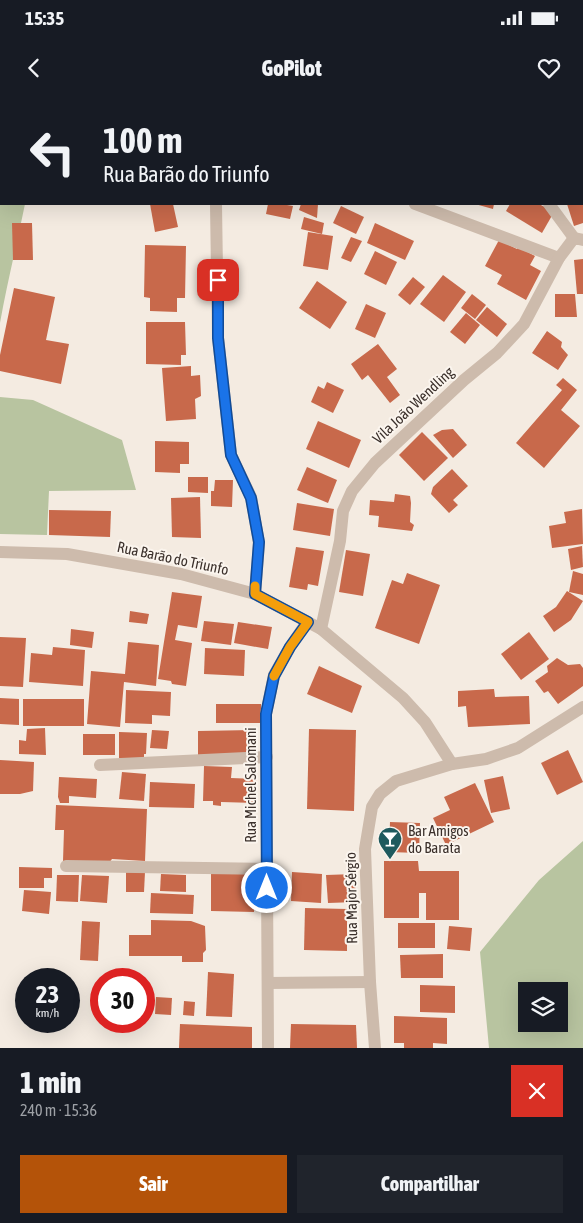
<!DOCTYPE html>
<html lang="pt">
<meta charset="utf-8">
<style>
body{margin:0;font-family:"Asap Condensed",sans-serif;background:#20242c;color:#f1f3f6;height:100vh;display:flex;flex-direction:column;font-size:19px;white-space:nowrap}
*{box-sizing:border-box;margin:0}
p{font-size:16px;color:#9ea1a6}
.icon{flex:none;width:28px;height:28px;fill:none;stroke:currentColor;stroke-width:2;stroke-linecap:round;stroke-linejoin:round}
.map{position:relative;height:948px;overflow:hidden}
.details{display:flex;flex-direction:column;background:#171b24;flex:1}
.details>*{flex:none}
.guide{position:absolute;left:0px;top:0px;width:584px;height:105px;box-shadow:0 5px 20px #0002;background:#171b24;color:#f1f3f6;overflow:hidden}
.controls{position:absolute;left:518px;top:882px;display:grid;gap:10px}
.controls a{display:grid;place-items:center;width:50px;height:50px;border-radius:0px;background:#171b24;box-shadow:0 5px 20px #0002;font-size:25px}
.speed{position:absolute;left:15px;top:868px;display:flex;gap:10px;font-size:25px;font-weight:700;text-align:center}
.speed>*{display:grid;place-content:center;width:65px;height:65px;border-radius:50%;background:#171b24;box-shadow:0 5px 20px #0002;line-height:1}
.speed small{font-size:12px;font-weight:400}
.speed .limit{border:8px solid #d22;background:#fff;color:#111}
.pin{position:absolute;display:grid;place-items:center;width:42px;height:42px;color:#fff;margin:-21px;border-radius:10px;box-shadow:0 2px 8px #0006}
.me{position:absolute;width:55px;margin:-28px;rotate:0deg;stroke-linejoin:round;filter:drop-shadow(0 0 4px #0008)}
.turn{display:flex;align-items:center;gap:18px;height:105px;padding:0 20px;font-size:22px}
.turn .icon{width:65px;height:65px;stroke-width:2.5}
.turn b{display:block;font-size:35px;line-height:42px}
.round{display:grid;place-items:center;flex:none;width:52px;height:52px;border-radius:0px;background:#20242c}
.head{display:flex;align-items:center;justify-content:space-between;height:85px;padding:0 20px}
h1{font-size:30px;font-weight:800;line-height:38px}
.primary-button{display:flex;gap:10px;margin-top:auto;padding:10px 20px}
.primary-button a{flex:1;height:58px;border-radius:0px;background:#b45309;color:#fff;font-size:20px;font-weight:800;line-height:58px;text-align:center}
.primary-button a+a{background:#20242c;color:#f1f3f6}
.status{display:flex;justify-content:space-between;align-items:center;height:35px;padding:0 25px;background:#171b24;direction:ltr}
.status svg{height:14px;fill:currentColor}
header{display:flex;justify-content:space-between;align-items:center;height:65px;padding:0 20px;background:#171b24;font-size:22px;font-weight:800}
.map>svg:first-child{display:block}
</style>
<div class="status"><b>15:35</b><svg viewBox="0 0 49 12"><path d="M0 12V9h3v3zM5 12V6h3v6zM10 12V3h3v9zM15 12V0h3v12zM26 1h20v11H26zM47 4h2v5h-2z"/></svg></div>
<header><svg class="icon" aria-label="back" viewBox="0 0 24 24"><path d="M15 5l-7 7 7 7"/></svg>GoPilot<svg class="icon" aria-label="heart" viewBox="0 0 24 24"><path d="M12 20l-8-8c-3-5 5-10 8-4 3-6 11-1 8 4z"/></svg></header>
<div class="map">
<svg width="583" height="948" viewBox="0 0 583 948">
<rect width="100%" height="100%" fill="#f4ebe1"/>
<!-- green -->
<g fill="#b8c4a0" fill-rule="evenodd">
<path d="M0 0H47L1 1V104H25C17 144 7 183 0 223Z"/>
<path d="M0 297 33 300 122 340 136 390 49 391 47 435 0 434Z"/>
<path d="M583 741V948H489L480 852 539 780ZM526 891H559V924H526Z"/>
</g>
<!-- building -->
<g fill="#c8694b">
<path d="M150 104H173L178 127 155 132Z"/>
<path d="M268 104H281L293 106 290 119 266 114Z"/>
<path d="M301 104H318L317 118 299 110Z"/>
<path d="M475 104H494L493 109Z"/>
<path d="M510 104H539L554 112 542 133 506 111Z"/>
<path d="M567 104H583V123L574 126Z"/>
<path d="M341 106 364 117 356 134 333 123Z"/>
<path d="M304 117 324 123 322 134 301 129Z"/>
<path d="M12 123H32L33 160H13Z"/>
<path d="M375 123 414 141 405 160 367 143Z"/>
<path d="M308 132 333 136 328 170 303 166Z"/>
<path d="M351 137 362 141 351 162 341 158Z"/>
<path d="M499 140 517 149 518 147 535 156 530 165 541 171 526 200 497 184 502 175 485 166Z"/>
<path d="M145 145 186 146 185 198H177V212L150 211V198L144 197Z"/>
<path d="M375 151 397 162 386 185 364 174Z"/>
<path d="M583 159V194H577L574 160Z"/>
<path d="M443 175 466 192 444 222 420 204Z"/>
<path d="M413 177 425 187 410 205 398 195Z"/>
<path d="M317 181 347 202 330 229 299 208Z"/>
<path d="M14 188 55 197 46 240 69 244 61 284 0 271V255Z"/>
<path d="M472 194 486 205 475 219 461 208Z"/>
<path d="M555 194H575L577 217H555Z"/>
<path d="M366 204 386 213 375 238 355 229Z"/>
<path d="M487 207 507 224 497 237 476 220Z"/>
<path d="M466 213 480 225 465 244 450 232Z"/>
<path d="M146 222H185L186 255H181V265L146 264Z"/>
<path d="M547 231 562 242 561 247 568 255 558 270 532 253Z"/>
<path d="M378 244 397 269 387 277 400 295 390 303 368 275 362 280 351 264Z"/>
<path d="M191 266V276L200 275 201 296 195 299 196 319 166 321 162 268Z"/>
<path d="M563 278 577 290 561 310 580 326 544 368 516 343 562 290 556 285Z"/>
<path d="M327 282 344 290 333 313 311 302 318 286 324 289Z"/>
<path d="M318 321 361 340 349 368 306 349Z"/>
<path d="M453 329 467 345 453 358 433 335 442 330Z"/>
<path d="M422 332 448 358 424 381 399 355Z"/>
<path d="M155 341 189 342V364H180V373L155 372Z"/>
<path d="M307 367 337 380 328 403 297 390Z"/>
<path d="M452 369 468 386 453 400 458 405 449 413 431 394 433 387Z"/>
<path d="M188 377H208V393L188 392Z"/>
<path d="M215 380H233L232 407 211 406V391H214Z"/>
<path d="M395 394 410 396 411 403 410 422 414 425 412 431 378 427 379 416 369 415 370 400 394 402Z"/>
<path d="M200 397 201 438 172 437 171 398Z"/>
<path d="M297 403 334 409 330 436 293 430Z"/>
<path d="M582 409 583 444 552 448 549 426 566 423 564 412Z"/>
<path d="M49 410 111 411 110 437 49 435Z"/>
<path d="M582 446 583 467 571 470 568 449Z"/>
<path d="M296 447 324 451 318 486 308 484 307 490 289 487Z"/>
<path d="M346 450 370 454 363 496 339 492Z"/>
<path d="M573 471 583 474V495L569 492Z"/>
<path d="M407 473 440 485 419 544 375 528 392 480 403 484Z"/>
<path d="M567 491 583 501 571 520 554 532 543 516 556 507Z"/>
<path d="M172 492 202 496 197 528 178 525 175 540 192 543 186 586 172 584 171 581 158 579Z"/>
<path d="M130 511 149 514 147 524 129 522Z"/>
<path d="M204 521 234 524 231 545 201 541Z"/>
<path d="M238 522 272 527 268 549 234 543Z"/>
<path d="M71 529 94 532 92 548 70 545Z"/>
<path d="M529 532 549 559 521 580 501 554Z"/>
<path d="M0 537 26 538 23 587 0 586Z"/>
<path d="M128 542 159 545 156 586 124 582 120 627 87 624 91 571 125 574Z"/>
<path d="M53 547 85 550 83 586 29 582 31 553 52 555Z"/>
<path d="M205 548 245 550 244 576 204 574Z"/>
<path d="M557 558 568 565 580 564 583 568V586L558 604 548 591 544 593 535 581 548 572 547 566Z"/>
<path d="M319 566 362 586 352 613 307 594Z"/>
<path d="M494 589 495 597 529 596 530 624 468 627 466 606 458 607V591Z"/>
<path d="M126 590 171 592 170 616 152 615V624L125 623Z"/>
<path d="M0 598 19 599V625L0 624Z"/>
<rect x="23" y="599" width="61" height="27"/>
<rect x="216" y="604" width="45" height="19"/>
<path d="M45 628 46 655 19 654V640L26 641 27 629Z"/>
<path d="M309 629 356 630 354 711 307 709Z"/>
<path d="M152 630 169 631 167 649 150 648Z"/>
<path d="M253 630V655L198 656V631Z"/>
<path d="M119 632 147 633 146 654H144V659L119 658Z"/>
<rect x="83" y="634" width="32" height="21"/>
<path d="M568 650 583 682 557 695 541 663Z"/>
<path d="M0 660 34 662 33 691 20 694H0Z"/>
<path d="M204 666 232 667 231 678 257 679V703L221 702V706L213 705V701H203Z"/>
<path d="M122 672 146 674 144 701 119 699Z"/>
<path d="M503 676 510 709 491 713 484 680Z"/>
<path d="M59 677 97 679 96 698 69 696V703H60L58 697Z"/>
<path d="M150 682 195 684 194 708 149 707Z"/>
<path d="M475 683 494 722 446 745 433 718 450 710 444 697Z"/>
<path d="M56 705 147 709 145 761 112 759 109 763 63 761 64 730H55Z"/>
<path d="M390 722 420 723 419 753 389 752Z"/>
<path d="M384 761H418L419 771H459V820H426V793H419V818H384Z"/>
<path d="M19 767 52 768V778H44V788H19Z"/>
<path d="M126 771 145 772 144 792H126Z"/>
<path d="M292 772 322 774 321 803 291 801Z"/>
<path d="M161 774 186 775V792L160 791Z"/>
<path d="M211 774H255L254 812 211 811Z"/>
<path d="M355 774 356 802 328 803 326 775Z"/>
<path d="M57 775H79L78 802 56 801Z"/>
<path d="M82 775 109 776 107 803 80 801Z"/>
<path d="M24 790 51 792 49 814 22 811Z"/>
<path d="M151 793 194 795 193 814 150 813Z"/>
<path d="M305 808 347 809V851L304 850Z"/>
<path d="M151 820 191 821 205 826 206 850 203 853V862H182V856H129V835H151Z"/>
<path d="M82 821 100 822 98 861 80 860Z"/>
<rect x="398" y="823" width="37" height="25"/>
<path d="M449 826 472 828 470 851 447 849Z"/>
<path d="M443 854V878H401L400 855Z"/>
<path d="M208 872 234 874 232 917 206 916Z"/>
<path d="M420 885 455 886V913L420 912Z"/>
<path d="M156 897 172 898 171 915 155 914Z"/>
<path d="M184 901 195 902 194 916 183 915Z"/>
<path d="M394 916 447 918V944L433 943V948H404V943H394Z"/>
<path d="M180 924 252 927V948H179Z"/>
<path d="M291 924 356 925 357 948H290Z"/>
</g>
<g fill="none" stroke-linecap="round" stroke-linejoin="round">
<!-- minor -->
<g stroke="#cdbbac" stroke-width="12">
<path d="M207 0V1"/>
<path d="M433 0 436 1"/>
<path d="M469 1 471 0"/>
<path d="M216 104 218 238 231 355 251 397 259 443 255 494"/>
<path d="M415 104 559 158"/>
<path d="M549 104 574 138"/>
<path d="M0 452 67 454 181 474 255 494 321 529 403 598 425 622 452 664"/>
<path d="M321 529 340 441 343 411 352 391 375 363 464 280 497 253 524 224 559 158 574 138 583 140"/>
<path d="M100 665 267 657"/>
<path d="M66 766 267 769"/>
<path d="M268 883 370 882"/>
<path d="M268 948 266 614 274 575 290 547 307 522"/>
<path d="M375 948 370 882 365 749 372 707 380 694 396 681 452 664 486 659 518 648 583 607"/>
</g>
</g>
<g fill="none" stroke-linecap="round" stroke-linejoin="round">
<defs>
<path id="route" d="M218 180V238L231 355 251 398 259 442 255 494 308 522 290 547 274 576 266 614 267 788"/>
</defs>
<!-- route casing -->
<use href="#route" stroke="#114b97" stroke-width="12"/>
<!-- route -->
<use href="#route" stroke="#1a73e8" stroke-width="9"/>
<!-- slow -->
<path stroke="#f59e0b" stroke-width="9" d="M255 486V494L308 522 290 547 274 576"/>
</g>
<!-- icons -->
<defs>
<symbol id="bar-pin" viewBox="-11 -11 22 30"><path d="M0 17L-7.5 6A9.5 9.5 0 1 1 7.5 6Z" fill="#1f5a5e" stroke="#fbf5ee"/><path d="M-6-5H6L.8 .8V4.5H3.5V6h-7V4.5H-.8V.8Z" fill="#fff"/></symbol>
</defs>
<g fill-rule="evenodd">
<use href="#bar-pin" x="376" y="725" width="28" height="38"/>
</g>
<g text-anchor="middle" dominant-baseline="central" stroke-width="4" stroke-linejoin="round" paint-order="stroke">
<!-- street labels -->
<g font-size="15" fill="#3b302b" stroke="#fbf5ee">
<text transform="translate(413 305) rotate(-43)">Vila João Wendling</text>
<text transform="translate(173 458) rotate(12)">Rua Barão do Triunfo</text>
<text transform="translate(250 685) rotate(-90)">Rua Michel Salomani</text>
<text transform="translate(351 798) rotate(-91)">Rua Major Sérgio</text>
</g>
<!-- poi labels -->
<g font-size="15" fill="#3b302b" stroke="#fbf5ee" text-anchor="start">
<text x="408" y="730">Bar Amigos<tspan x="408" dy="17">do Barata</tspan></text>
</g>
</g>
</svg>
<div class="controls">
<a><svg class="icon" aria-label="layers" viewBox="0 0 24 24"><path d="M12 4l9 5-9 5-9-5zM3 14l9 5 9-5"/></svg></a>
</div>
<div class="speed"><div>23<small>km/h</small></div><div class="limit">30</div></div>
<div class="pin" style="left:218px;top:180px;background:#d93025"><svg class="icon" aria-label="arrive" viewBox="0 0 24 24"><path d="M6 21V4h12l-3 4 3 4H6"/></svg></div>
<svg class="me" style="left:267px;top:788px" viewBox="-20 -20 40 40"><circle r="17" fill="#1a73e8" stroke="#fff" stroke-width="3"/><path d="M0-11L8 9 0 5-8 9z" fill="#fff"/></svg>
<div class="guide">
<div class="turn"><svg class="icon" aria-label="left" viewBox="0 0 24 24"><path d="M17 20v-9H6M10 6l-5 5 5 5"/></svg><div><b>100 m</b>Rua Barão do Triunfo</div></div>
</div>
</div>
<section class="details">
<div class="head"><div><h1>1 min</h1><p>240 m · 15:36</p></div><a class="round" style="background:#d93025;color:#fff"><svg class="icon" aria-label="close" viewBox="0 0 24 24"><path d="M6 6l12 12M18 6L6 18"/></svg></a></div>
<div class="primary-button"><a>Sair</a><a>Compartilhar</a></div>
</section>
